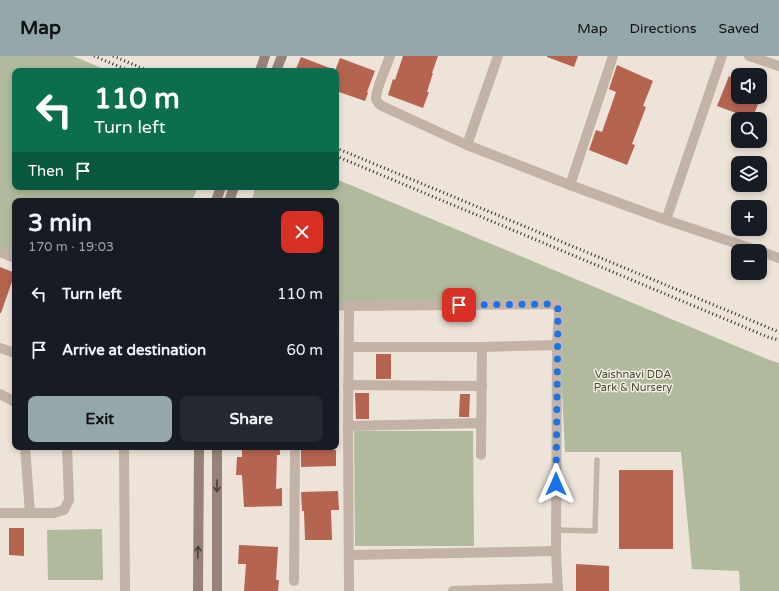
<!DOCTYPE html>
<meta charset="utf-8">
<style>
body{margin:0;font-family:"Varela Round",sans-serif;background:#242831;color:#f1f3f6;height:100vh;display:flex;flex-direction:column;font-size:15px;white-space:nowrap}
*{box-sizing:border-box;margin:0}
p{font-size:13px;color:#9ea1a6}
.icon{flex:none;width:22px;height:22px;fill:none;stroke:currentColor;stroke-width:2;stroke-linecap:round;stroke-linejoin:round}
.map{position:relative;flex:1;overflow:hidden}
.sheet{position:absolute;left:12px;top:142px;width:327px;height:252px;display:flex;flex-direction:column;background:#171b24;border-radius:8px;box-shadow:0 2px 6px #0003}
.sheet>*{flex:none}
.banner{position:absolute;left:12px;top:12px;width:327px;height:122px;border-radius:8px;box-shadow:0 2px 6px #0003;background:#0b6e4f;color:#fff;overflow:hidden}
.controls{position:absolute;left:731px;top:12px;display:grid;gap:8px}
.controls a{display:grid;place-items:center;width:36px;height:36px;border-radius:8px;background:#171b24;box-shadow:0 2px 6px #0003;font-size:20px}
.pin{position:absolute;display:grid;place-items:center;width:34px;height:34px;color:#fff;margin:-17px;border-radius:8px;box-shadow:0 2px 6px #0006}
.me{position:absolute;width:44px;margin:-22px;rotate:0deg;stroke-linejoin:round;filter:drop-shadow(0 0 3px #0008)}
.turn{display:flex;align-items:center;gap:14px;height:84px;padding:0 16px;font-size:18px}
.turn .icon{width:52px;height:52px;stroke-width:2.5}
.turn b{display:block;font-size:28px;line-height:34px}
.then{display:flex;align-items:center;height:38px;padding:0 16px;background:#0003;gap:8px;font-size:15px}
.round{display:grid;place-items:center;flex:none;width:42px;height:42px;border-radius:8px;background:#242831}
.summary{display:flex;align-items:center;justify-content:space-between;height:68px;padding:0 16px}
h1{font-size:24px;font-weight:700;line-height:30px}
.action{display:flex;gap:8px;margin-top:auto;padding:8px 16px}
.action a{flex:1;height:46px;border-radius:8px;background:#94a7aa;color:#111;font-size:16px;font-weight:700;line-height:46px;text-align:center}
.action a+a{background:#242831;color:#f1f3f6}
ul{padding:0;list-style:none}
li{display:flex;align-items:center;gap:12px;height:56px;padding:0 16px}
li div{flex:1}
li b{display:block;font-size:15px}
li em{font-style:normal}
header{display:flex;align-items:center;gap:24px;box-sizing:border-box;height:56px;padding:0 20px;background:#94a7aa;color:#111}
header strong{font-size:19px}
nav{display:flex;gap:22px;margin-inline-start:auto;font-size:14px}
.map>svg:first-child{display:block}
</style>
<header>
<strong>Map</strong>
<nav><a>Map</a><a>Directions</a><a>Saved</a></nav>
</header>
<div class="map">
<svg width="779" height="535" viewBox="0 0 779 535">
<rect width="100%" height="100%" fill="#ede3d9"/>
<!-- green -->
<g fill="#b1ba9c">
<path d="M0 0H73L109 15H15V131H198L192 145H15V196L0 191Z"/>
<path d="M336 123 767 303 779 307V535H740L739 515 692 513 681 396H565L558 253 336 245V145H252L255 131H336Z"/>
<path d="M354 375H473L474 490H355Z"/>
<path d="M102 473 103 524H48L47 474Z"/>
</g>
<!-- building -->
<g fill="#b56450">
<path d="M403 0H438L432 17H433L427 36H429L423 52 388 39 393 23 395 24Z"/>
<path d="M547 0H578L574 11 547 1Z"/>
<path d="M301 1 335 14V15H295Z"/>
<path d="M340 2 375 15 367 36 368 37 365 45 336 35V12Z"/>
<path d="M617 9 653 25 643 50 646 51 632 88 635 89 627 109 589 94 596 74 602 76 616 36 609 33Z"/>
<path d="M729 20 738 24V41H761L752 63 717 50Z"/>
<path d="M0 211 15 217 1 257H0Z"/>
<rect x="376" y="298" width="15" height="25"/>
<path d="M355 337H369V363H356Z"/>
<path d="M460 338H470L469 361H459Z"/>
<path d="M242 391H280V399H277L276 433 282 432V450L244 451 242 419H236L237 401H242Z"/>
<path d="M301 394H336V410L301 411Z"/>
<rect x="619" y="414" width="54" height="79"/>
<path d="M338 435 339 454H331L332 484H305L304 455H302L301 436Z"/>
<path d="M9 472H24V500L9 499Z"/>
<path d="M239 489 278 491 276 524H279L278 535H244L246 508H238Z"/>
<path d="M576 508 609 510V535H576Z"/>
</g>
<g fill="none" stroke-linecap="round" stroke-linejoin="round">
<!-- lane -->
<path stroke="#c3b3a7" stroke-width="5.5" d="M556 474 595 475 597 404"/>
<!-- street -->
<g stroke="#c3b3a7" stroke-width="10">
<path d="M390 0C387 9 375 35 376 43 377 46 379 48 382 50L467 89"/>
<path d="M498 0 467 89 570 129 666 164 759 195"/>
<path d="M749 0 779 10"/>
<path d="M570 129 613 0"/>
<path d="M666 164 722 0"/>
<path d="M760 195 779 202"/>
<path d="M0 196 15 202"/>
<path d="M336 249 349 250 552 248 556 249 559 255 557 289 556 495 558 535"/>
<path d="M349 291H482L557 289"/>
<path d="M0 292 15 297"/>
<path d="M348 329 482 330"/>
<path d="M0 338 15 346"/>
<path d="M348 370 481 367"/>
<path d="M25 391 30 457"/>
<path d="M124 391 125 535"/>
<path d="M481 399 482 291"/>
<path d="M0 457H54L64 454 69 444 67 391"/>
<path d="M349 499 556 495"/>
<path d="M294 525 295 391"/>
<path d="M349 535 348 370 349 250"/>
<path d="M453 535 558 532"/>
</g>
<!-- secondary -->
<g stroke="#968279" stroke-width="10">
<path d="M260 15 265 0"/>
<path d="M276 15 282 0"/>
<path d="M216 145 221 131"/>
<path d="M229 145 234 131"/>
<path d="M217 391V535"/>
<path d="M198 535 199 391"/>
</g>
<!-- rail -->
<g stroke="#312926" stroke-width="3" stroke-dasharray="1 3" stroke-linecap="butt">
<path d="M94 0 130 15"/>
<path d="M113 0 149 15"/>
<path d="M336 92 779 276"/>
<path d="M336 100 768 281 779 284"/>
</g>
</g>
<!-- one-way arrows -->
<defs><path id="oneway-shaft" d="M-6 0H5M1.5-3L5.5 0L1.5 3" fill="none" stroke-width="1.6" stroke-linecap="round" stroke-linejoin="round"/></defs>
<g stroke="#4a3f3b">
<use href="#oneway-shaft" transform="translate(217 430) rotate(90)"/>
<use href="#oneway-shaft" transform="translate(198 496) rotate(-89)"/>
</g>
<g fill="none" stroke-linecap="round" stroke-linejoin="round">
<!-- route -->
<path stroke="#1a73e8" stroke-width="7" stroke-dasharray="0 12.6" d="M459 249 552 248 556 250 558 253 556 428"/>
</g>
<g text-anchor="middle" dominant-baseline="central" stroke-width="3" stroke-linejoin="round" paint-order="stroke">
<!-- park labels -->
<g font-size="11" fill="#424c2e" stroke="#f6ede5">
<text x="633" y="318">Vaishnavi DDA<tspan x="633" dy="13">Park &amp; Nursery</tspan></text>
</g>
</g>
</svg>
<div class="controls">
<a><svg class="icon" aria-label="sound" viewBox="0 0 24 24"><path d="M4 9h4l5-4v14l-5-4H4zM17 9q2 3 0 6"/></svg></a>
<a><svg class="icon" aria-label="search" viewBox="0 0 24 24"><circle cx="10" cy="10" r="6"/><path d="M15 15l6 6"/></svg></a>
<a><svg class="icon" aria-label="layers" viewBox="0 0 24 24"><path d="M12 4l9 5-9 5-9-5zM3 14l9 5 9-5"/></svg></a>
<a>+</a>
<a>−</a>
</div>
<div class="pin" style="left:459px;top:249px;background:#d93025"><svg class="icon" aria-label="arrive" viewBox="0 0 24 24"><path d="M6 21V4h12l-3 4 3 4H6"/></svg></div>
<svg class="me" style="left:556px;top:428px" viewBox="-20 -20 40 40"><path d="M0-17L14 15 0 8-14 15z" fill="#1a73e8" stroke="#fff" stroke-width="4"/></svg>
<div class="banner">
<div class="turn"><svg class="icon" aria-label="left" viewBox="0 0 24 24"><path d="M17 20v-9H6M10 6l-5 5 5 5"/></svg><div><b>110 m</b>Turn left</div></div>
<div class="then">Then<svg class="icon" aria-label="arrive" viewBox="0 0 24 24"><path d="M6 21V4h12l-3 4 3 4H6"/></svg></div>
</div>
<section class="sheet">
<div class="summary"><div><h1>3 min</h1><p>170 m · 19:03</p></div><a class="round" style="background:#d93025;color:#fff"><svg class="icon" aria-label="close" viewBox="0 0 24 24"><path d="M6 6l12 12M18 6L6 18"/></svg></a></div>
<ul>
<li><svg class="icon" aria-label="left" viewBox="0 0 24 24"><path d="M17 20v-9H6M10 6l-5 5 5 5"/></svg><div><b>Turn left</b></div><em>110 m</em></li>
<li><svg class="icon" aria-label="arrive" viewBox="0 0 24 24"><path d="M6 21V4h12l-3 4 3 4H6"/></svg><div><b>Arrive at destination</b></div><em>60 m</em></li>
</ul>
<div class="action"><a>Exit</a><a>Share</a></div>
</section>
</div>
